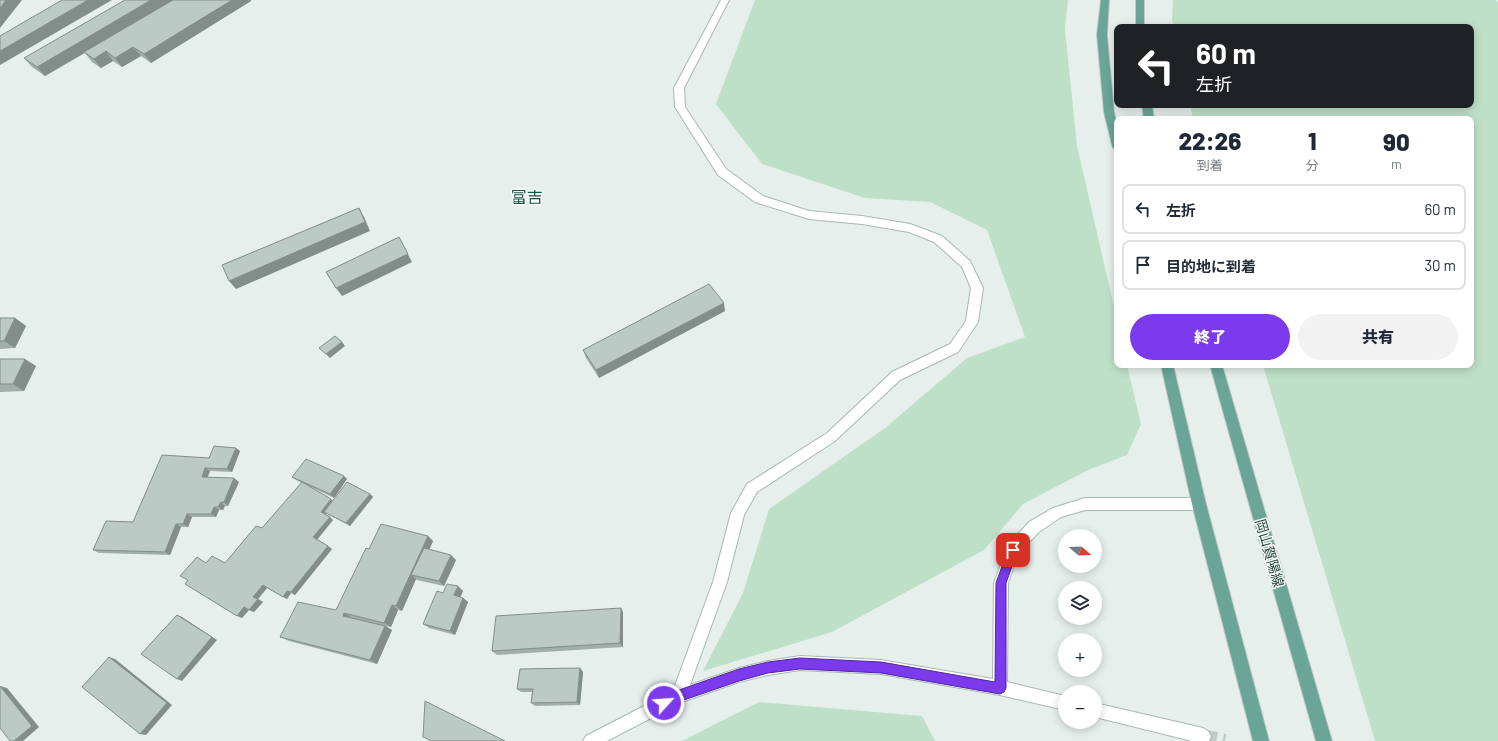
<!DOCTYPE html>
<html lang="ja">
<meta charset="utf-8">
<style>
body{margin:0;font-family:Barlow,"Noto Sans JP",sans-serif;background:#f2f2f3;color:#1f2937;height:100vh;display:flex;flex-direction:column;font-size:15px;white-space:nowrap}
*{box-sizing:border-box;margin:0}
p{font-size:13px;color:#747a83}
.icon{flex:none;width:22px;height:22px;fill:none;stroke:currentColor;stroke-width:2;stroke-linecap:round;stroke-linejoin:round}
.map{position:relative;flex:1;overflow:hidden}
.details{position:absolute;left:1114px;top:116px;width:360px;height:252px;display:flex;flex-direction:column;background:#fff;border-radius:8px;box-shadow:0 2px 10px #0003}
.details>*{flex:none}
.guide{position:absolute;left:1114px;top:24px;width:360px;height:84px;border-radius:8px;box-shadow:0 2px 10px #0003;background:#202124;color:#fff;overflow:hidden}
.needle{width:26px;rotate:109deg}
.tools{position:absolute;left:1058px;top:529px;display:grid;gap:8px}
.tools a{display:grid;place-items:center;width:44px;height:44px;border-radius:50%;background:#fff;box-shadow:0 2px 10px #0003;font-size:20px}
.pin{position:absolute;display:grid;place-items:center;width:34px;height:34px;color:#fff;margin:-17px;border-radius:8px;box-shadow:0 2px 6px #0006}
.me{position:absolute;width:44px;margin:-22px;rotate:64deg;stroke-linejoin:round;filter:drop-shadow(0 0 3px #0008)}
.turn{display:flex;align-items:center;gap:14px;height:84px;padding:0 16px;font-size:18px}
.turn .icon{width:52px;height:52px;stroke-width:2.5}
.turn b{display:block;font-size:28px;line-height:34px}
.eta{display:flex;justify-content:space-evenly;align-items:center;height:68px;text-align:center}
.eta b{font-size:24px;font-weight:800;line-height:28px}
.button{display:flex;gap:8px;margin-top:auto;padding:8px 16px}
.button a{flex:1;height:46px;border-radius:24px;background:#7c3aed;color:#fff;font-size:16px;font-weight:800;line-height:46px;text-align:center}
.button a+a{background:#f2f2f3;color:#1f2937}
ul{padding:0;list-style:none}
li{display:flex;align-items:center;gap:12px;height:50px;margin:0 8px 6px;padding:0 8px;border:2px solid #e0e1e3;border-radius:8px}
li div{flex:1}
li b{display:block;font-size:15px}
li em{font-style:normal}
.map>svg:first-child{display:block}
</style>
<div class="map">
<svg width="1498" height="741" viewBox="0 0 1498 741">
<rect width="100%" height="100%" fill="#e6efeb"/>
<!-- green -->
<g fill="#bfe0c8">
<path d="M755 0H1068L1065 29 1077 146 1117 320V365H1127L1141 424 1127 455 1088 470 1023 504 984 550 832 632 703 671 743 593 769 509 885 428 967 358 1025 337 987 230 930 202 865 198 762 164 716 104Z"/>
<path d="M1173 0H1495L1498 2V741H1375L1263 365H1471V119H1193L1190 105H1471V27H1174L1172 20Z"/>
<path d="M759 702 922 716 935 741H682Z"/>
</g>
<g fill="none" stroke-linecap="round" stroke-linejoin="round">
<!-- minor-tunnel -->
<path stroke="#bfccc8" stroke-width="14" stroke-dasharray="14 6" stroke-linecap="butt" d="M1203 736 1225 741"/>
<defs>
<g id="minor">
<path d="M721 0H729L684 88 685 107 726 169 763 196 809 211 862 216 910 224 942 236 970 261 983 288 978 322 958 352 900 380 835 441 757 492 744 515 727 582 690 685 739 668 768 661 800 656 881 660 993 679 994 583 1008 545 1029 522 1053 508 1085 498H1199L1204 500 1206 504 1204 508 1199 510H1085L1061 517 1039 532 1018 554 1008 583 1007 682 1065 696V710L1000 695 881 674 800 670 768 675 739 682 682 702 607 741H583L586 736 673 691 713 582 731 513 747 484 827 433 892 372 950 344 966 321 971 288 962 267 934 242 909 232 862 224 809 219 755 202 718 175 675 107 674 88Z"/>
<path d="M1095 703 1203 728 1208 731 1211 736 1209 741H1192L1095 717Z"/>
</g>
<g id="major">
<path d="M1101 0H1109L1107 35 1114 112 1117 125V149L1113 148 1112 145 1104 112 1097 35Z"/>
<rect x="1136" y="0" width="8" height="27"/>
<path d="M1142 105H1152L1154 119H1144Z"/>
<path d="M1161 365H1173L1206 504 1269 741H1253L1192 504Z"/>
<path d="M1210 365H1222L1332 741H1316Z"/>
</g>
</defs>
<!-- minor casing -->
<use href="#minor" stroke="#a8b8b2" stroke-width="2"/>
<!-- major casing -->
<use href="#major" stroke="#c2cac8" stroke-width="2"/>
<!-- minor -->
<use href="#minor" fill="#fff" fill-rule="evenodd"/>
<!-- major -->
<use href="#major" fill="#6aa596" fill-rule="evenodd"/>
</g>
<!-- wall -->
<g fill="#a1aea9">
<path d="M251 1 151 63 141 56 122 67 113 61 101 68 92 62 85 53 45 76 32 67 24 58Z"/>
<path d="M725 311 599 378 586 358 583 350Z"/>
<path d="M0 318H15L26 326 15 348 0 349Z"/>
<path d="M0 359 36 366 24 391 0 392Z"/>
<path d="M240 451 232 472 210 471 208 477 239 482 228 506H225L223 510H219L216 517H192L188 527H181L170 555 99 553 93 550 133 522 209 458Z"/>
<path d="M344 476 347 479 334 498 309 486 332 501 370 494 373 497 350 526 326 513 325 514 333 520 317 539 332 549 295 595 291 593 287 599 267 588 258 599 263 602 254 612 249 610 242 618 206 563H225L262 528 302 483 296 480 292 477Z"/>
<path d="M428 536 433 541 429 550 456 560 444 586 417 580 416 579 402 611 398 610 391 627 386 626 392 630 377 664 289 641 280 637 336 610 369 549Z"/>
<path d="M463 591 460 597 463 598 468 602 455 635 429 628 423 624 443 593Z"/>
<path d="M623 612V647L497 655 492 651Z"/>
<path d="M580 668 583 672 580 705 535 706 531 703 532 692H521L517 689Z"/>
</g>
<!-- shaded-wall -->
<g fill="#838d89">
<path d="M6 0H22L0 28V8Z"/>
<path d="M88 0H112L0 65V51Z"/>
<path d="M151 0H174L45 76 37 67Z"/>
<path d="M232 0H251V1L151 63 144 54Z"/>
<path d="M133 47 141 56 122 67 115 58Z"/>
<path d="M106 51 113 61 101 68 94 59Z"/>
<path d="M359 208 364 217 370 231 236 289 229 281Z"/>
<path d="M399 237 412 262 342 296 336 288Z"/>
<path d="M724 303 725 311 599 378 596 370Z"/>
<path d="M15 318 26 326 15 348 4 341Z"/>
<path d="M342 342 345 346 330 358 326 354Z"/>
<path d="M25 359 36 366 24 391 13 384Z"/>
<path d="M236 448 240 451 232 472 227 469Z"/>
<path d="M205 468 210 471 206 480 202 477Z"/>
<path d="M344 476 347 479 334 498 330 494Z"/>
<path d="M234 478 239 482 228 506 224 502Z"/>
<path d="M370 494 373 497 350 526 346 523Z"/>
<path d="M331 499 334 502 324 512 326 513 324 515 321 512Z"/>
<path d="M221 502 225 506 223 510 218 507Z"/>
<path d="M214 507 219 510 216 517 211 514Z"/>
<path d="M187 514 192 517 188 527 183 524Z"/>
<path d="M330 517 333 520 317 540 313 537Z"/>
<path d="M176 524 181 527 170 555 165 552Z"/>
<path d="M428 536 433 541 418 576 411 575 416 579 402 611 396 606Z"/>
<path d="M328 546 332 549 295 595 291 592Z"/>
<path d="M451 555 456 560 444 586 439 581Z"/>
<path d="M263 585 267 588 258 599 253 597Z"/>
<path d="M458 586 463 591 459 600 454 595Z"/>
<path d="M287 591 291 593 287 599 283 597Z"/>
<path d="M463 598 468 602 455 635 450 631Z"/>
<path d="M258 599 263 602 254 612 249 610Z"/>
<path d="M392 605 398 610 391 627 384 623Z"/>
<path d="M244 607 249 610 242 618 237 616Z"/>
<path d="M621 608 623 612V647L620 643Z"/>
<path d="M344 613 351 617 343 616Z"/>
<path d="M177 615 182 617 217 640 182 681 177 679Z"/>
<path d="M385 626 392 630 377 664 370 660Z"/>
<path d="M109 657 115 659 172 705 146 735 140 734Z"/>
<path d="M580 668 583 672 580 705 577 702Z"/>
<path d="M0 686 7 688 39 727 23 741H14Z"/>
</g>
<!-- building -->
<g fill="#bbcac4" stroke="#838d89">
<path d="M0 0H6L0 8Z"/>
<path d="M62 0H88L0 51V36Z"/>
<path d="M125 0H151L37 67 24 58Z"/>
<path d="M173 0H232L144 54 133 47 115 58 106 51 94 59 84 52Z"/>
<path d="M359 208 365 222 229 281 222 265Z"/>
<path d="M399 237 408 254 336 288 326 272Z"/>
<path d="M709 284 724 303 596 370 583 350Z"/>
<path d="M0 318H15L4 341H0Z"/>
<path d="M335 336 342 342 326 354 319 348Z"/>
<path d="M0 359H25L13 384H0Z"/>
<path d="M214 446 236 448 227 469 205 468 202 477 234 478 224 502H221L218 507H214L211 514H187L183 524H176L165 552 93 550 106 521 133 522 162 455 209 458Z"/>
<path d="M306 459 344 476 330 494 292 477Z"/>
<path d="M302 482 331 499 321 512 330 517 313 537 328 546 291 592 287 591 283 597 263 585 253 597 258 599 249 610 244 607 237 616 185 584 188 580 180 576 197 557 206 563 212 556 225 563 256 526 262 528Z"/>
<path d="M347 482 370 494 346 523 324 512Z"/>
<path d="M381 524 428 536 396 606 392 605 384 623 344 613 343 616 385 626 370 660 280 637 298 602 336 610 366 548 369 549Z"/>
<path d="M424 548 451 555 439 581 411 575Z"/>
<path d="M447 584 458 586 454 595 463 598 450 631 423 624 437 591 443 593Z"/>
<path d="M621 608 620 643 492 651 496 616Z"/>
<path d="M177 615 212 637 177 679 141 654Z"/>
<path d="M109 657 167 703 140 734 82 687Z"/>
<path d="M580 668 577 702 531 703 533 689H517L520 669Z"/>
<path d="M0 686 32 726 14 741H10L0 728Z"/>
<path d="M425 701 505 741H432L423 737Z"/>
</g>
<!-- route -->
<path fill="#7c3aed" stroke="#51269a" d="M1013 545 1016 547 1018 550 1006 583V688L1004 692 1000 694 881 673 800 669 768 673 739 681 681 701 664 709 661 707 659 703 661 699 679 690 739 669 768 662 800 658 881 662 995 682 996 583 1009 547Z"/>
<g text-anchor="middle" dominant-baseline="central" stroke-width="3" stroke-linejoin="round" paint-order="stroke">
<!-- street labels -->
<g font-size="14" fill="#24423a" stroke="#f7fbf9">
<text transform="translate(1270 553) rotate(74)">岡山賀陽線</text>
</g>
<!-- quarter labels -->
<g font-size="16" fill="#1f5548" stroke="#f7fbf9">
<text x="527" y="196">富吉</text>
</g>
</g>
</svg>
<div class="tools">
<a><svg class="needle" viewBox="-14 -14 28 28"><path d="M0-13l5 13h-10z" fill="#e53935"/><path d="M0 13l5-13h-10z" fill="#747a83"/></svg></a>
<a><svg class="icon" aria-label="layers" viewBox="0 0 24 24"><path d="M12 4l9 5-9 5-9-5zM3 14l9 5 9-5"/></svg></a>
<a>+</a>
<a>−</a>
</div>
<div class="pin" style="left:1013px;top:550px;background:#d93025"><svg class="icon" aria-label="arrive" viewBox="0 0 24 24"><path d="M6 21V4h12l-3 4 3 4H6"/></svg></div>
<svg class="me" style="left:664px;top:703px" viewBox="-20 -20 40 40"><circle r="17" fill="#7c3aed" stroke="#fff" stroke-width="3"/><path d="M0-11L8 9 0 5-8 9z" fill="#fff"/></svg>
<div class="guide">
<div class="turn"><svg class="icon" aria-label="left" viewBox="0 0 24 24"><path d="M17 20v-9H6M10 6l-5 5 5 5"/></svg><div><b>60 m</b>左折</div></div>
</div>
<section class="details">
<div class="eta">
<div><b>22:26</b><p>到着</p></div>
<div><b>1</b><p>分</p></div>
<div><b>90</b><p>m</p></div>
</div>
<ul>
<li><svg class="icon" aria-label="left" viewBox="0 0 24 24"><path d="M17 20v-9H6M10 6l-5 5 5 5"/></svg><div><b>左折</b></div><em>60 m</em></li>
<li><svg class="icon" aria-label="arrive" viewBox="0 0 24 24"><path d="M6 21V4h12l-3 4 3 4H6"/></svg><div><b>目的地に到着</b></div><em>30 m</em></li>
</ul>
<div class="button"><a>終了</a><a>共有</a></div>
</section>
</div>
